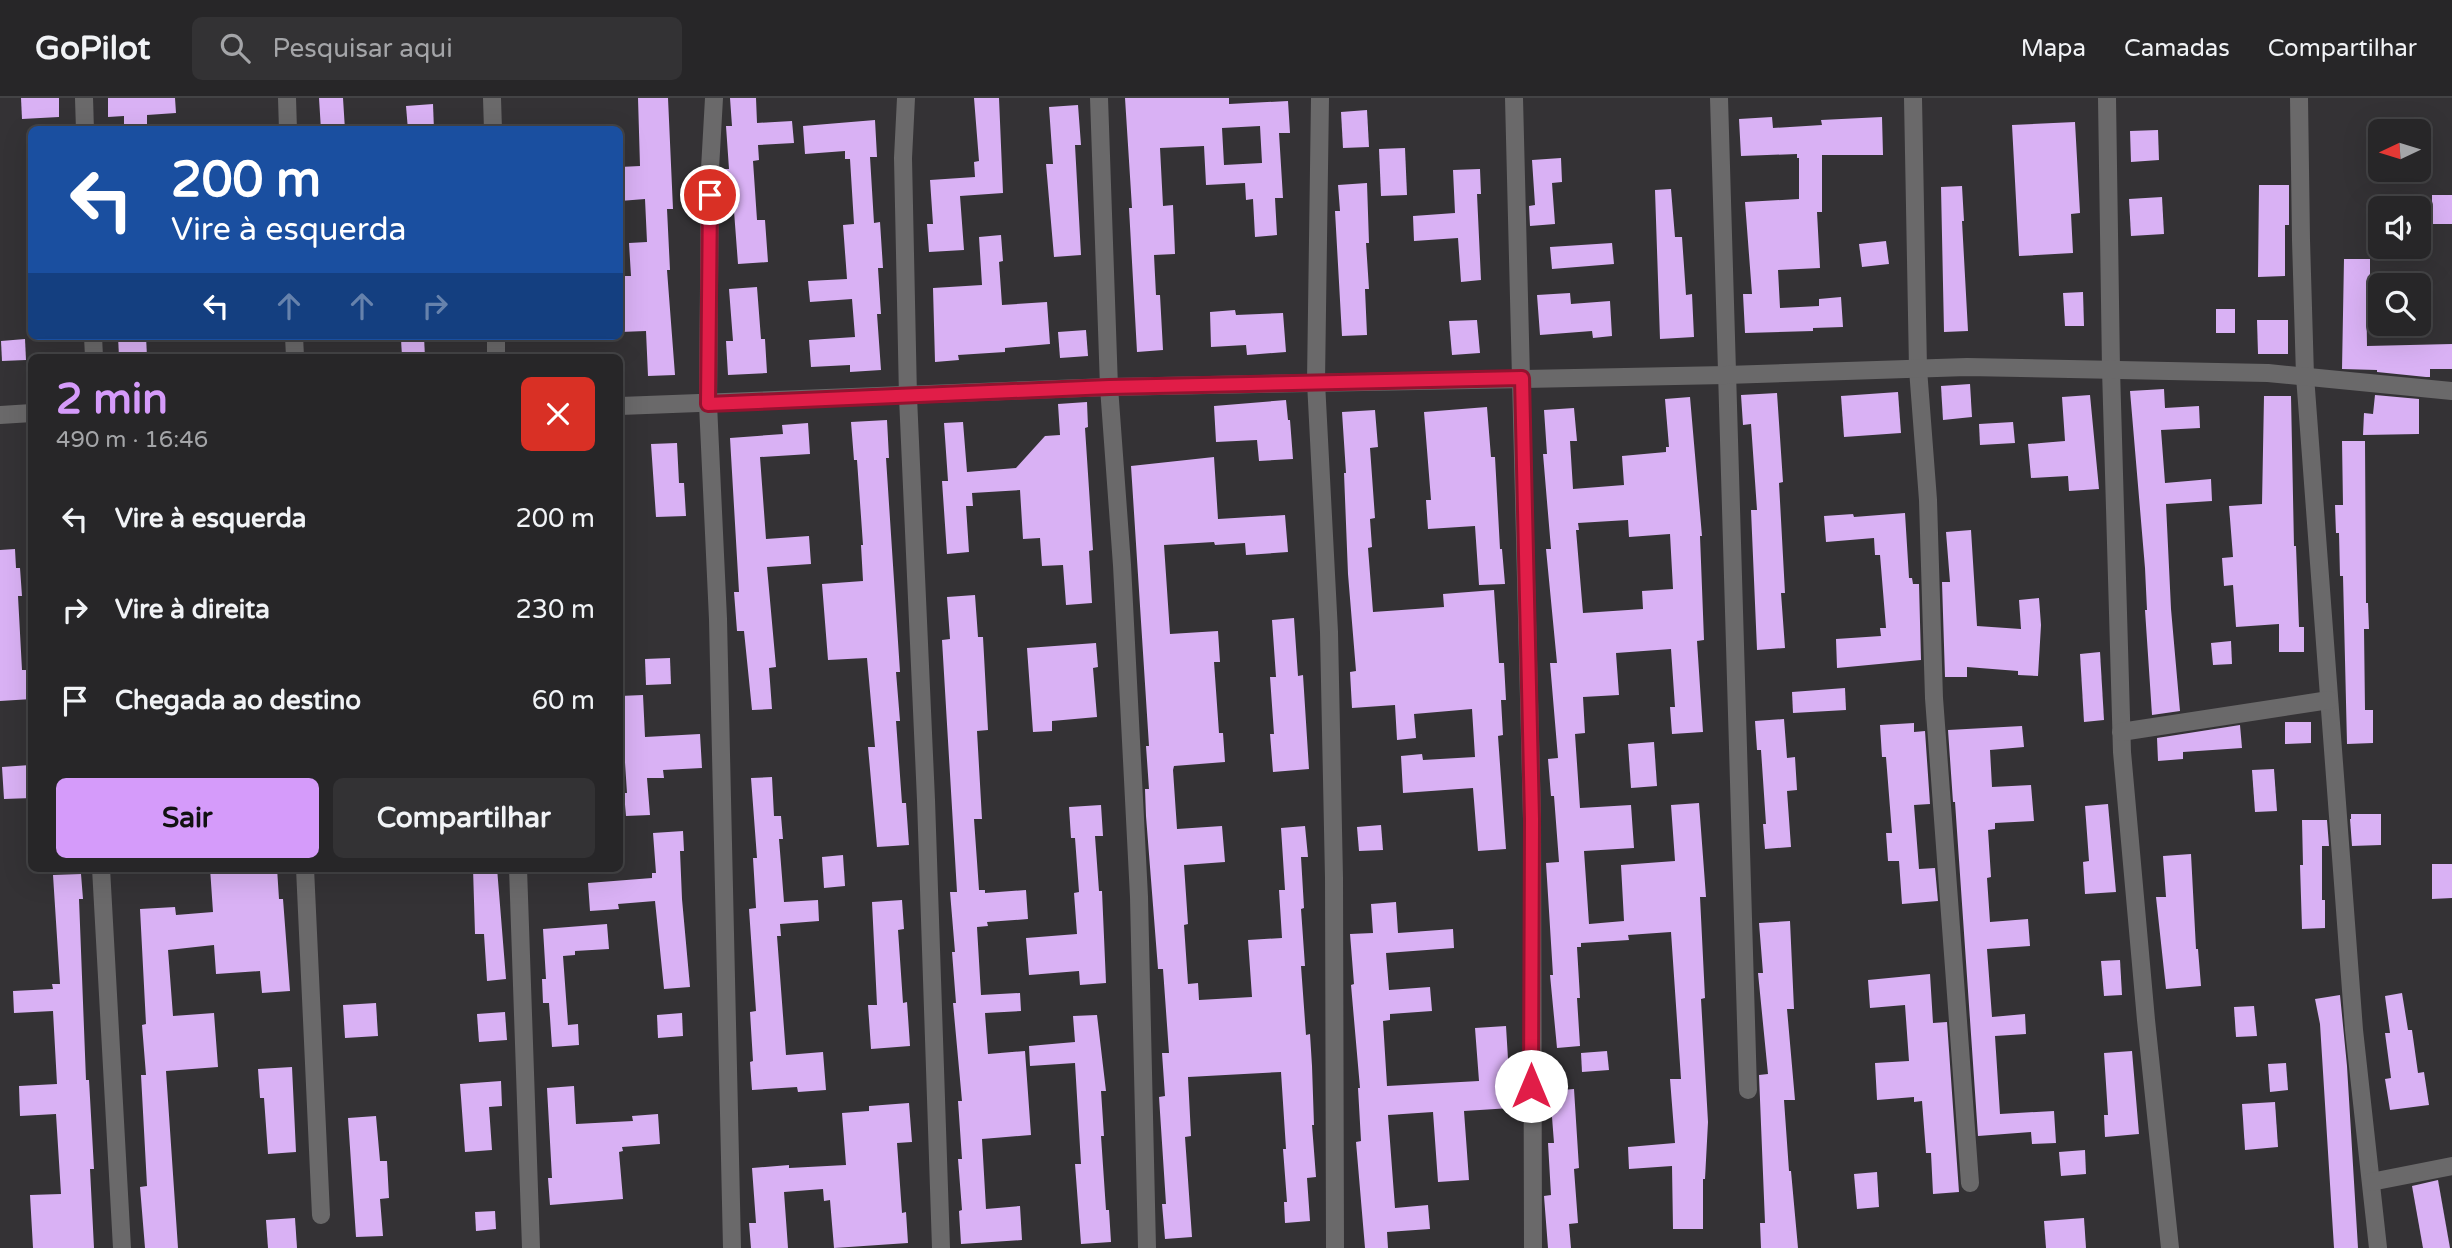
<!DOCTYPE html>
<html lang="pt">
<meta charset="utf-8">
<style>
body{margin:0;font-family:"Varela Round",sans-serif;background:#333234;color:#f1f3f6;height:100vh;display:flex;flex-direction:column;font-size:26px;white-space:nowrap}
*{box-sizing:border-box;margin:0}
p{font-size:23px;color:#a4a5a8}
.icon{flex:none;width:38px;height:38px;fill:none;stroke:currentColor;stroke-width:2;stroke-linecap:round;stroke-linejoin:round}
.map{position:relative;flex:1;overflow:hidden}
.drawer{position:absolute;left:28px;top:256px;width:595px;height:518px;display:flex;flex-direction:column;background:#272628;border-radius:10px;box-shadow:0 7px 28px #0002,0 0 0 2px #434345}
.drawer>*{flex:none}
.hud{position:absolute;left:28px;top:28px;width:595px;height:214px;border-radius:10px;box-shadow:0 7px 28px #0002,0 0 0 2px #434345;background:#1a4fa0;color:#fff;overflow:hidden}
.needle{width:46px;rotate:266deg}
.controls{position:absolute;left:2368px;top:21px;display:grid;gap:14px}
.controls a{display:grid;place-items:center;width:63px;height:63px;border-radius:10px;background:#272628;box-shadow:0 7px 28px #0002,0 0 0 2px #434345;font-size:35px}
.pin{position:absolute;display:grid;place-items:center;width:60px;height:60px;color:#fff;margin:-30px;border:4px solid #fff;border-radius:50%;box-shadow:0 2px 7px #0007}
.me{position:absolute;width:77px;margin:-38px;rotate:0deg;stroke-linejoin:round;filter:drop-shadow(0 0 5px #0008)}
.turn{display:flex;align-items:center;gap:24px;height:147px;padding:0 28px;font-size:32px}
.turn .icon{width:91px;height:91px;stroke-width:2.5}
.turn b{display:block;font-size:49px;line-height:60px}
.lanes{display:flex;align-items:center;height:66px;padding:0 28px;background:#0003;justify-content:center;gap:35px;direction:ltr}
.lanes .off{opacity:.35}
.round{display:grid;place-items:center;flex:none;width:74px;height:74px;border-radius:10px;background:#333234}
.headline{display:flex;align-items:center;justify-content:space-between;height:119px;padding:0 28px}
h1{font-size:42px;font-weight:700;line-height:52px;color:#d59bfa}
.button{display:flex;gap:14px;margin-top:auto;padding:14px 28px}
.button a{flex:1;height:80px;border-radius:10px;background:#d59bfa;color:#111;font-size:28px;font-weight:700;line-height:80px;text-align:center}
.button a+a{background:#333234;color:#f1f3f6}
ul{padding:0;list-style:none}
li{display:flex;align-items:center;gap:21px;height:91px;padding:0 28px}
li div{flex:1}
li b{display:block;font-size:26px}
li em{font-style:normal}
header{display:flex;align-items:center;gap:42px;box-sizing:border-box;height:98px;padding:0 35px;background:#272628;border-bottom:2px solid #434345}
header strong{font-size:33px}
nav{display:flex;gap:38px;margin-inline-start:auto;font-size:24px}
.search{width:490px;height:63px;background:#333234;display:flex;align-items:center;gap:18px;box-sizing:border-box;padding:0 24px;border-radius:10px;color:#a4a5a8;font-size:26px}
.map>svg:first-child{display:block}
</style>
<header>
<strong>GoPilot</strong>
<div class="search"><svg class="icon" aria-label="search" viewBox="0 0 24 24"><circle cx="10" cy="10" r="6"/><path d="M15 15l6 6"/></svg>Pesquisar aqui</div>
<nav><a>Mapa</a><a>Camadas</a><a>Compartilhar</a></nav>
</header>
<div class="map">
<svg width="2452" height="1150" viewBox="0 0 2452 1150">
<rect width="100%" height="100%" fill="#343235"/>
<!-- building -->
<g fill="#d9b1f4" fill-rule="evenodd">
<path d="M21 0H59V19L22 21Z"/>
<path d="M108 0H175L176 15 147 17V32H124V18L108 19Z"/>
<path d="M319 0H343L345 32H321Z"/>
<path d="M638 0H668L673 111H667L670 172H667L675 277 648 278 646 233 620 234V178H631L629 145 647 144 645 101 620 103V69L640 68Z"/>
<path d="M730 0H756L757 25 792 23 794 45 758 47 759 62 753 63 757 122H765L768 164 738 166 734 113H727L724 71H729L726 28H732Z"/>
<path d="M974 0H999L1003 95 960 98 964 152 929 154 927 126H933L930 82 975 79 974 64 979 63Z"/>
<path d="M1125 0H1229V6L1288 3 1290 35H1279L1283 100H1275L1277 137 1255 139 1253 101 1246 102 1245 85 1206 87 1204 48 1160 50 1163 108 1173 107 1175 156 1154 157 1156 197H1160L1163 252 1137 254 1129 110H1132ZM1260 28 1262 65 1224 67 1222 30Z"/>
<path d="M433 6 434 32H408L406 8Z"/>
<path d="M1078 7 1081 47H1075L1081 157 1054 159 1046 66H1053L1049 9Z"/>
<path d="M1367 12 1369 49 1343 50 1341 14Z"/>
<path d="M1772 19 1773 30 1822 27 1821 22 1882 19 1883 57H1822V114H1817L1820 170 1778 172 1780 210 1819 208V201L1841 199 1843 229 1813 230V233L1745 235 1743 196H1752L1745 104 1799 101V60H1797V56L1741 58 1739 21Z"/>
<path d="M875 22 877 59H870L874 125 880 124 883 170H878L881 216H877L881 272 850 274V267L811 269 809 242 855 239 852 201 810 204 808 183 847 181 843 127 854 126 850 61H845V53L805 56 803 28Z"/>
<path d="M2075 24 2080 115 2071 116 2073 155 2019 158 2012 27Z"/>
<path d="M2158 32 2159 62 2131 64 2130 33Z"/>
<path d="M1405 50 1407 97 1381 98 1379 51Z"/>
<path d="M1561 60 1562 84 1552 85 1555 126 1530 128 1529 108 1535 107 1532 62Z"/>
<path d="M1480 71 1481 96H1477L1481 182 1461 184 1458 140 1414 143 1413 118 1455 115 1453 72Z"/>
<path d="M1367 85 1369 145H1366L1369 191H1365L1367 237 1342 238 1335 113H1340L1338 87Z"/>
<path d="M2259 87H2289V127H2285V178L2258 179Z"/>
<path d="M1962 88 1964 123H1962L1968 233 1944 234 1941 89Z"/>
<path d="M1671 91 1675 139H1682L1686 197 1692 196 1694 239 1660 241 1655 92Z"/>
<rect x="2432" y="97" width="20" height="29"/>
<path d="M2162 99 2164 136 2131 138 2129 101Z"/>
<path d="M1001 137 1003 163 999 164 1002 207 1047 204 1050 246 1005 250V254L958 257 959 262 935 264 933 190 982 187 979 139Z"/>
<path d="M1886 143 1889 166 1862 169 1859 146Z"/>
<path d="M1612 145 1614 166 1552 171 1550 149Z"/>
<path d="M2344 161H2370V186H2366L2367 248 2452 246V271H2430V279H2426L2377 274V272L2342 271Z"/>
<path d="M757 189 761 241H765L767 275 728 277 726 243H733L729 191Z"/>
<path d="M2083 194 2084 228H2065L2063 195Z"/>
<path d="M1570 195 1571 206 1610 203 1612 238 1593 240 1592 233 1540 237 1537 197Z"/>
<rect x="2216" y="211" width="19" height="24"/>
<path d="M1235 212 1236 217 1283 215 1286 254 1247 257 1246 247 1211 249 1210 214Z"/>
<path d="M1477 222 1480 255 1452 257 1449 223Z"/>
<path d="M2257 222H2288V256H2258Z"/>
<path d="M1086 232 1088 258 1060 260 1058 234Z"/>
<path d="M118 238H146L147 259H119Z"/>
<path d="M424 239 425 259H402L401 241Z"/>
<path d="M25 241 26 262 2 263 1 243Z"/>
<path d="M1970 286 1972 319 1943 322 1941 288Z"/>
<path d="M2164 291 2165 310 2199 308 2200 330 2161 332 2165 385 2211 381 2212 403 2166 406 2171 511 2180 613 2152 617 2145 512H2147L2145 470 2130 293Z"/>
<path d="M1898 294 1901 335 1844 339 1841 298Z"/>
<path d="M1777 295 1783 384 1779 385 1785 495H1781L1785 550 1757 552 1751 412H1757L1751 326 1743 327 1741 297Z"/>
<path d="M2090 297 2099 391 2069 393 2068 378 2031 380 2028 346 2065 343 2062 299Z"/>
<path d="M2375 297 2419 301V336L2363 337 2364 315 2373 316Z"/>
<path d="M2264 298H2291L2294 448H2296L2299 529H2304V554H2279V526L2236 529 2233 487 2224 488 2222 460 2233 459 2229 408 2262 406Z"/>
<path d="M1690 299 1702 438H1700L1704 542 1697 543 1703 634 1672 636 1670 609H1675L1671 551 1616 555 1619 597 1583 599 1585 635 1575 636 1580 710 1631 707 1634 750 1584 753 1589 826 1624 823 1621 767 1675 763 1671 707 1699 705 1706 799H1700L1705 900 1701 901 1708 1024 1705 1081H1703V1131H1673L1672 1068 1629 1071 1628 1049 1675 1045 1670 981H1681L1671 834 1628 837 1629 842 1581 845V849H1577L1580 900H1577L1580 948 1557 950 1550 877H1553L1546 765 1559 764 1554 698H1551L1548 661 1558 660 1550 565H1557L1546 451H1551L1543 356H1547L1544 312 1574 310 1577 343H1570L1573 391 1624 387 1622 358 1666 354V349H1669L1665 301ZM1628 422 1629 439 1670 436 1673 491 1642 493 1643 511 1583 515 1576 432H1579L1578 425Z"/>
<path d="M1286 302 1288 322H1290L1293 361 1259 363 1257 342 1216 344 1214 308Z"/>
<path d="M1087 304 1088 329 1085 330 1093 452 1089 453 1092 505 1066 507 1063 467 1042 468 1040 440 1023 441 1020 392 972 395 973 408H966L969 454 947 456 942 383H948L944 325 963 324 967 374 1016 370 1045 338 1060 337 1058 306Z"/>
<path d="M1487 309 1491 359H1495L1500 451H1502L1505 486 1479 487 1475 428 1428 431 1426 402H1431L1424 314Z"/>
<path d="M1375 312 1378 349 1370 350 1375 420 1370 421 1372 449 1368 450 1373 514 1444 509 1443 496 1494 492 1499 565H1504L1506 602H1501L1503 637 1498 638 1506 751 1478 753 1473 690 1403 695 1401 658 1422 656 1423 662 1475 659 1472 611 1414 616 1416 640 1397 642 1395 607 1352 610 1350 574 1356 573 1348 476 1344 375H1346L1342 314Z"/>
<path d="M887 322 889 360H886L900 574H896L900 623H896L902 705H906L909 747 877 749 868 649H875L867 560 828 562 822 486 863 483 861 447H863L857 362H854L851 324Z"/>
<path d="M2013 324 2015 345 1980 347 1979 326Z"/>
<path d="M808 325 810 356 760 359 766 441 809 438 811 466 767 469 776 569 769 570 772 611 752 612 744 533H737L734 494H739L730 340 783 336 782 327Z"/>
<path d="M2342 343H2365L2366 505H2368L2369 531H2364L2365 612H2373V645L2347 646 2343 478H2340L2339 435H2336L2335 407H2343Z"/>
<path d="M677 345 679 385H684L686 418 656 419 651 346Z"/>
<path d="M1214 359 1218 421 1285 417 1288 454 1246 457 1245 445 1215 447 1214 444 1164 447 1170 536 1218 533 1220 564H1214L1219 635H1223L1225 664 1174 668 1173 672 1177 731 1222 728 1225 764 1184 767 1188 826 1184 827 1188 886 1198 885 1199 902 1252 899 1248 842 1282 840 1279 792H1285L1281 730 1305 728 1308 759H1301L1304 810 1301 811 1305 868H1301L1306 937 1310 936 1312 968 1314 1027H1312L1316 1079 1307 1080 1310 1123 1285 1125 1284 1104H1287L1283 1051H1286L1281 974 1188 979 1191 1038 1185 1039 1192 1139 1165 1141 1162 1106H1166L1159 999 1165 998 1162 955H1169L1163 871H1158L1146 718 1145 691H1149L1146 648H1149L1131 368Z"/>
<path d="M1905 415 1909 480H1912L1913 486H1919L1921 562 1837 570 1836 541 1881 538 1880 530H1886L1880 457H1875L1874 440 1826 444 1824 418 1853 416 1854 419Z"/>
<path d="M1971 432 1977 528 2021 531 2019 502 2039 500 2041 527 2038 578 2018 577V573L1967 569V579H1945L1942 484H1950L1946 434Z"/>
<path d="M15 451 16 470H20L22 498H18L22 572H32V601L0 603V452Z"/>
<path d="M975 497 978 539H983L988 632 977 633 982 721H974L979 792H985V795L1026 792 1028 821 987 824 988 828 977 829 981 897 1020 895 1021 913 985 915 988 956 1025 953 1031 1037 982 1041 986 1111 1020 1108 1022 1142 961 1146 959 1113 962 1112 958 1061H962L958 1003H962L953 905H956L952 854H955L950 794H957L942 542 950 541 947 499Z"/>
<path d="M1294 520 1298 578 1303 577 1309 671 1273 674 1270 636H1274L1270 579H1276L1272 522Z"/>
<path d="M2231 543 2232 566 2213 567 2211 545Z"/>
<path d="M1096 545 1098 569 1093 570 1097 619 1052 623V633L1033 634 1027 550Z"/>
<path d="M2100 554 2104 622 2084 624 2080 556Z"/>
<path d="M670 560 671 586 646 587 645 561Z"/>
<path d="M1845 590 1846 612 1793 615 1792 594Z"/>
<path d="M643 597 645 639 700 636 702 670 663 672 664 680H647L650 717 626 718 624 695H627L623 634H620V598Z"/>
<path d="M1784 621 1787 660 1795 659 1797 692 1787 693 1791 749 1765 751 1763 726H1766L1761 652H1757L1755 623Z"/>
<path d="M2285 624H2311V645L2285 646Z"/>
<path d="M1914 625V634L1925 633 1930 706 1914 707 1919 771 1935 770 1938 803 1902 806 1899 763H1888L1886 735H1892L1886 659H1882L1880 627Z"/>
<path d="M2240 627 2242 650 2183 654V661L2158 663 2157 640Z"/>
<path d="M2022 628 2024 649 1990 652 1992 689 2031 687 2034 723 1995 725V731L1988 732 1991 779 1987 780 1990 824 2028 821 2030 848 1987 851 1992 919 2025 916 2026 936 1995 938 2000 1016 2054 1013 2056 1045 2032 1046 2031 1034 1978 1038 1955 704H1953L1948 632Z"/>
<path d="M1654 644 1657 688 1631 690 1628 646Z"/>
<path d="M30 667 32 700 4 701 2 669Z"/>
<path d="M2274 671 2277 713 2255 714 2252 672Z"/>
<path d="M772 679 774 718H781L783 741H779L784 804 818 802 819 823 780 826 781 838H777L786 957 823 954 826 992 798 994 797 989 752 992 750 964 753 963 750 914 756 913 749 811 756 810 753 760H757L751 680Z"/>
<path d="M2108 706 2116 794 2085 796 2083 764 2089 763 2085 708Z"/>
<path d="M1101 707 1103 738H1095L1099 793H1102L1106 885 1080 887 1079 873 1029 877 1026 840 1077 836 1074 795 1079 794 1075 740H1071L1069 709Z"/>
<path d="M2351 716H2381V747L2352 748 2350 721H2351Z"/>
<path d="M2302 722H2327L2329 748H2322V802H2325V830L2302 831 2300 767H2303Z"/>
<path d="M1381 727 1383 752 1359 753 1357 729Z"/>
<path d="M683 733 684 753H680L682 801 690 889 664 891 655 803 618 806 619 811 590 813 588 785 652 780V775H656L653 735Z"/>
<path d="M2191 756 2196 851H2198L2201 888 2166 891 2156 799H2166L2163 758Z"/>
<path d="M843 757 845 788 824 790 822 759Z"/>
<path d="M2432 766H2452V800L2432 801Z"/>
<path d="M210 770H277L279 801H283L290 893 262 895 260 873 216 876 214 847 168 852 173 918 214 915 218 969 166 973 178 1150H145L140 1089 147 1088 141 977H146L142 927 146 926 140 811 175 809 176 817 213 814Z"/>
<path d="M473 770H497L506 881 487 883 484 836H475Z"/>
<path d="M81 776 83 801H79L86 982H89L94 1071H90L94 1150H33L30 1097 61 1096 56 1016 20 1018 19 988 57 986 53 913 14 915 13 893 53 891 52 886H60L53 777Z"/>
<path d="M902 802 904 831 898 832 903 905 907 904 910 948 871 951 868 907H877L872 804Z"/>
<path d="M1396 804 1398 835 1453 831 1454 850 1386 855 1389 892 1430 889 1432 913 1390 916V922L1383 923 1387 988 1479 983 1475 930 1506 928 1511 1010 1464 1013 1469 1082 1438 1084 1433 1014 1388 1017 1395 1110 1428 1107 1430 1131 1387 1134 1388 1150H1365L1356 1044 1361 1043 1358 990H1360L1351 887 1354 886 1350 836 1373 835 1371 806Z"/>
<path d="M1790 823 1794 911H1787L1795 1002H1784L1789 1073H1791L1798 1150H1761L1760 1125H1765L1759 977 1768 976 1758 875H1763L1759 825Z"/>
<path d="M607 826 609 851 575 853V857L563 858 568 927 578 926 579 947 552 949 549 905H543L542 881H546L543 831Z"/>
<path d="M2120 862 2122 897 2104 898 2101 863Z"/>
<path d="M1930 876 1933 925 1947 924 1959 1094 1933 1096 1931 1055H1926L1922 1003 1914 1004V999L1877 1002 1875 965 1909 963 1905 907 1870 910 1868 882Z"/>
<path d="M2402 895 2408 932H2412L2418 975 2424 974 2429 1007 2390 1012 2385 981 2391 980 2385 935H2390L2385 898Z"/>
<path d="M2340 897 2347 968 2358 1150H2334L2320 926 2315 901Z"/>
<path d="M376 905 378 938 345 940 343 907Z"/>
<path d="M2254 908 2257 938 2236 939 2234 909Z"/>
<path d="M505 914 507 942 479 944 477 916Z"/>
<path d="M682 915 683 938 658 940 657 917Z"/>
<path d="M1097 917 1106 993H1101L1104 1038H1101L1106 1112H1109L1111 1144 1081 1146 1075 1066H1081L1075 965 1030 968 1029 948 1075 944 1073 918Z"/>
<path d="M1607 953 1609 972 1582 974 1581 955Z"/>
<path d="M2132 953 2139 1036 2105 1039 2104 1017H2108L2104 955Z"/>
<path d="M2286 965 2288 992 2270 994 2268 966Z"/>
<path d="M292 969 296 1054 268 1056 264 1000H260L258 971Z"/>
<path d="M501 983 502 1008 489 1009 492 1052 465 1054 460 986Z"/>
<path d="M574 988 576 1026 633 1023 632 1018 658 1016 660 1046 622 1049 623 1053 619 1054 623 1101 550 1107 548 1080H552L547 990Z"/>
<path d="M1574 991 1579 1070 1574 1071 1578 1125 1569 1126 1571 1150H1548L1544 1098 1551 1097 1548 1045H1554L1550 993Z"/>
<path d="M2275 1004 2278 1049 2245 1052 2242 1006Z"/>
<path d="M909 1005 912 1044 897 1045 902 1115 906 1114 908 1145 834 1150 830 1102 824 1103 823 1091 784 1094 788 1150H751L749 1125H756L752 1070 789 1067V1070L846 1067 842 1015 869 1013V1008Z"/>
<path d="M376 1018 380 1063H387L389 1100 380 1101 383 1138 356 1139 348 1020Z"/>
<path d="M2085 1052 2086 1076 2061 1078 2059 1054Z"/>
<path d="M1877 1074 1879 1109 1857 1111 1854 1076Z"/>
<path d="M2438 1082 2450 1150H2423L2412 1088Z"/>
<path d="M495 1113 496 1131 476 1133 475 1114Z"/>
<path d="M295 1120 297 1150H268L266 1122Z"/>
<path d="M2084 1120 2086 1150H2046L2044 1123Z"/>
</g>
<g fill="none" stroke-linecap="round" stroke-linejoin="round">
<!-- minor -->
<g stroke="#6a696a" stroke-width="18">
<path d="M84 0 85 32"/>
<path d="M287 0 288 32"/>
<path d="M492 0 493 32"/>
<path d="M714 0 710 71 708 306 718 521 732 1150"/>
<path d="M906 0 903 60 908 299 926 702 941 1150"/>
<path d="M1099 0 1109 289 1122 467 1139 799 1147 1150"/>
<path d="M1320 0 1316 284 1329 534 1334 780 1335 1150"/>
<path d="M1514 0 1532 721 1533 1150"/>
<path d="M1719 0 1748 992"/>
<path d="M1913 0 1918 271 1928 402 1934 600 1970 1085"/>
<path d="M2107 0 2111 271 2122 654 2146 922 2170 1150"/>
<path d="M2299 0 2301 142 2305 278 2354 932 2378 1150"/>
<path d="M93 238 94 259"/>
<path d="M294 238 295 259"/>
<path d="M496 238V259"/>
<path d="M620 308 1109 289 1726 277 1967 269 2268 275 2452 293"/>
<path d="M0 317 32 315"/>
<path d="M2121 634 2329 602"/>
<path d="M101 770 122 1150"/>
<path d="M305 770 321 1117"/>
<path d="M518 770 531 1150"/>
<path d="M2371 1084 2452 1068"/>
</g>
</g>
<g fill="none" stroke-linecap="round" stroke-linejoin="round">
<defs>
<path id="route" d="M710 97 708 306 1109 289 1522 280 1532 721 1531 988"/>
</defs>
<!-- route casing -->
<use href="#route" stroke="#92132f" stroke-width="18"/>
<!-- route -->
<use href="#route" stroke="#e11d48" stroke-width="12"/>
</g>
</svg>
<div class="controls">
<a><svg class="needle" viewBox="-14 -14 28 28"><path d="M0-13l5 13h-10z" fill="#e53935"/><path d="M0 13l5-13h-10z" fill="#a4a5a8"/></svg></a>
<a><svg class="icon" aria-label="sound" viewBox="0 0 24 24"><path d="M4 9h4l5-4v14l-5-4H4zM17 9q2 3 0 6"/></svg></a>
<a><svg class="icon" aria-label="search" viewBox="0 0 24 24"><circle cx="10" cy="10" r="6"/><path d="M15 15l6 6"/></svg></a>
</div>
<div class="pin" style="left:710px;top:97px;background:#d93025"><svg class="icon" aria-label="arrive" viewBox="0 0 24 24"><path d="M6 21V4h12l-3 4 3 4H6"/></svg></div>
<svg class="me" style="left:1531px;top:988px" viewBox="-20 -20 40 40"><circle r="19" fill="#fff"/><path d="M0-13L10 11 0 6-10 11z" fill="#e11d48"/></svg>
<div class="hud">
<div class="turn"><svg class="icon" aria-label="left" viewBox="0 0 24 24"><path d="M17 20v-9H6M10 6l-5 5 5 5"/></svg><div><b>200 m</b>Vire à esquerda</div></div>
<div class="lanes"><svg class="icon" aria-label="left" viewBox="0 0 24 24"><path d="M17 20v-9H6M10 6l-5 5 5 5"/></svg><svg class="icon off" aria-label="ahead" viewBox="0 0 24 24"><path d="M12 20V5M6 11l6-6 6 6"/></svg><svg class="icon off" aria-label="ahead" viewBox="0 0 24 24"><path d="M12 20V5M6 11l6-6 6 6"/></svg><svg class="icon off" aria-label="right" viewBox="0 0 24 24"><path d="M7 20v-9h11M14 6l5 5-5 5"/></svg></div>
</div>
<section class="drawer">
<div class="headline"><div><h1>2 min</h1><p>490 m · 16:46</p></div><a class="round" style="background:#d93025;color:#fff"><svg class="icon" aria-label="close" viewBox="0 0 24 24"><path d="M6 6l12 12M18 6L6 18"/></svg></a></div>
<ul>
<li><svg class="icon" aria-label="left" viewBox="0 0 24 24"><path d="M17 20v-9H6M10 6l-5 5 5 5"/></svg><div><b>Vire à esquerda</b></div><em>200 m</em></li>
<li><svg class="icon" aria-label="right" viewBox="0 0 24 24"><path d="M7 20v-9h11M14 6l5 5-5 5"/></svg><div><b>Vire à direita</b></div><em>230 m</em></li>
<li><svg class="icon" aria-label="arrive" viewBox="0 0 24 24"><path d="M6 21V4h12l-3 4 3 4H6"/></svg><div><b>Chegada ao destino</b></div><em>60 m</em></li>
</ul>
<div class="button"><a>Sair</a><a>Compartilhar</a></div>
</section>
</div>
